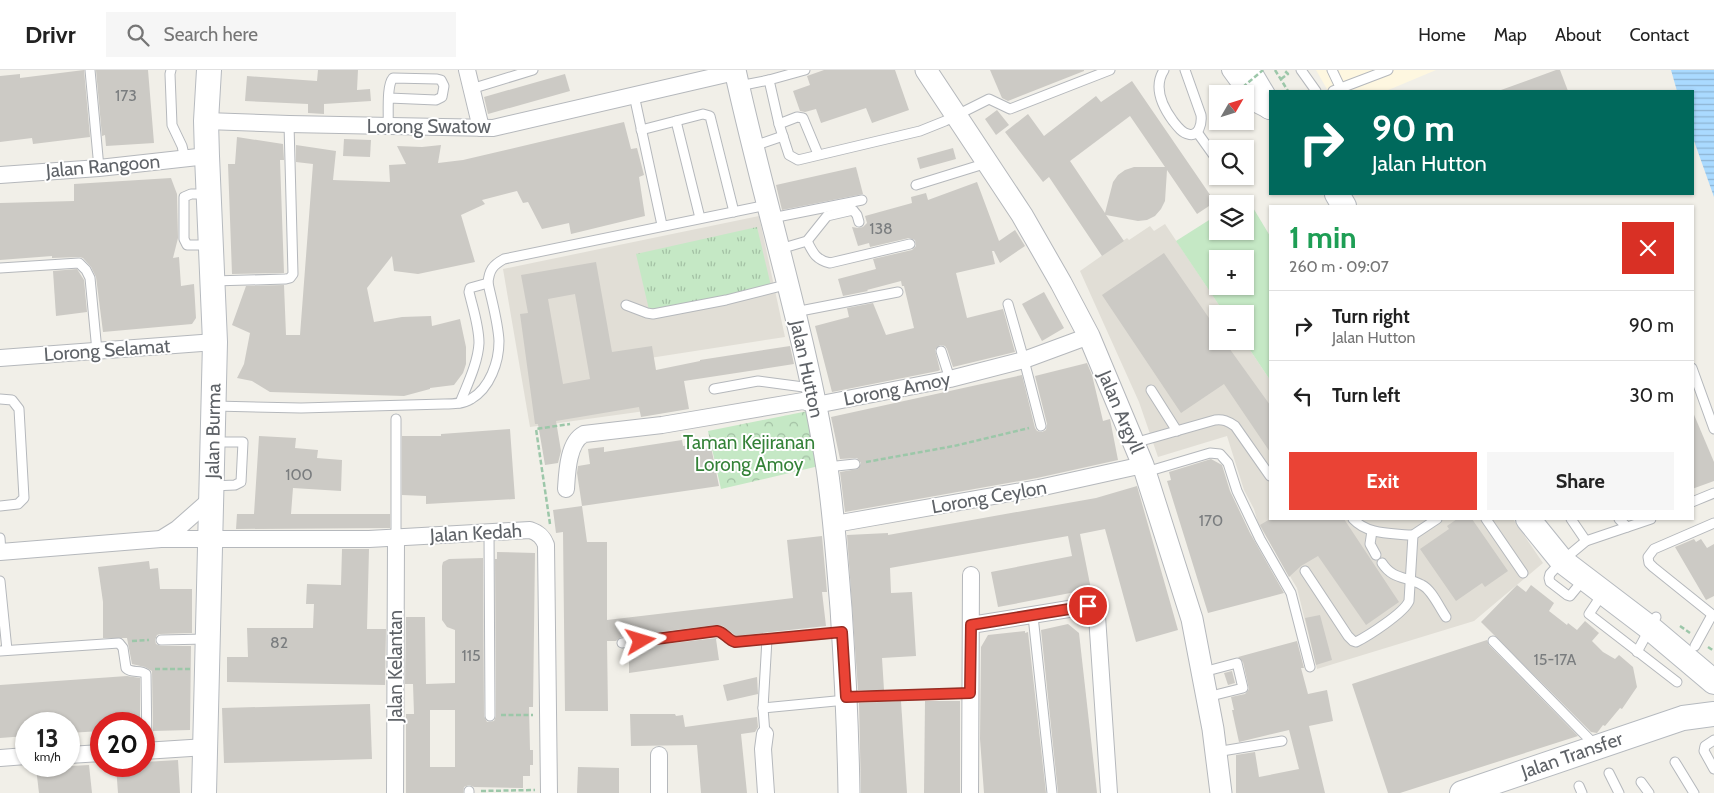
<!DOCTYPE html>
<meta charset="utf-8">
<style>
body{margin:0;font-family:Cabin,sans-serif;background:#f6f6f6;color:#222;height:100vh;display:flex;flex-direction:column;font-size:19px;white-space:nowrap}
*{box-sizing:border-box;margin:0}
p{font-size:16px;color:#767676}
.icon{flex:none;width:28px;height:28px;fill:none;stroke:currentColor;stroke-width:2;stroke-linecap:round;stroke-linejoin:round}
.map{position:relative;flex:1;overflow:hidden}
.sheet{position:absolute;left:1269px;top:135px;width:425px;height:315px;display:flex;flex-direction:column;background:#fff;border-radius:0px;box-shadow:0 1px 4px #0004}
.sheet>*{flex:none}
.guide{position:absolute;left:1269px;top:20px;width:425px;height:105px;border-radius:0px;box-shadow:0 1px 4px #0004;background:#00695c;color:#fff;overflow:hidden}
.needle{width:32px;rotate:51deg}
.buttons{position:absolute;left:1209px;top:15px;display:grid;gap:10px}
.buttons a{display:grid;place-items:center;width:45px;height:45px;border-radius:0px;background:#fff;box-shadow:0 1px 4px #0004;font-size:25px}
.speed{position:absolute;left:15px;top:642px;display:flex;gap:10px;font-size:25px;font-weight:700;text-align:center}
.speed>*{display:grid;place-content:center;width:65px;height:65px;border-radius:50%;background:#fff;box-shadow:0 1px 4px #0004;line-height:1}
.speed small{font-size:12px;font-weight:400}
.speed .limit{border:8px solid #d22;background:#fff;color:#111}
.pin{position:absolute;display:grid;place-items:center;width:42px;height:42px;color:#fff;margin:-21px;border:2px solid #fff;border-radius:50%;box-shadow:0 1px 5px #0007}
.me{position:absolute;width:55px;margin:-28px;rotate:83deg;stroke-linejoin:round;filter:drop-shadow(0 0 4px #0008)}
.turn{display:flex;align-items:center;gap:18px;height:105px;padding:0 20px;font-size:22px}
.turn .icon{width:65px;height:65px;stroke-width:2.5}
.turn b{display:block;font-size:35px;line-height:42px}
.round{display:grid;place-items:center;flex:none;width:52px;height:52px;border-radius:0px;background:#f6f6f6}
.head{display:flex;align-items:center;justify-content:space-between;height:85px;padding:0 20px}
h1{font-size:30px;font-weight:700;line-height:38px;color:#1e9e55}
.cta{display:flex;gap:10px;margin-top:auto;padding:10px 20px}
.cta a{flex:1;height:58px;border-radius:0px;background:#ea4335;color:#fff;font-size:20px;font-weight:700;line-height:58px;text-align:center}
.cta a+a{background:#f6f6f6;color:#222}
ul{padding:0;list-style:none}
li{display:flex;align-items:center;gap:15px;height:70px;padding:0 20px;border-top:1px solid #e0e0e0}
li div{flex:1}
li b{display:block;font-size:19px}
li em{font-style:normal}
header{display:flex;align-items:center;gap:30px;box-sizing:border-box;height:70px;padding:0 25px;background:#fff;border-bottom:1px solid #e0e0e0}
header strong{font-size:24px}
nav{display:flex;gap:28px;margin-inline-start:auto;font-size:18px}
.search{width:350px;height:45px;background:#f6f6f6;display:flex;align-items:center;gap:12px;box-sizing:border-box;padding:0 18px;border-radius:0px;color:#767676;font-size:19px}
.map>svg:first-child{display:block}
</style>
<header>
<strong>Drivr</strong>
<div class="search"><svg class="icon" aria-label="search" viewBox="0 0 24 24"><circle cx="10" cy="10" r="6"/><path d="M15 15l6 6"/></svg>Search here</div>
<nav><a>Home</a><a>Map</a><a>About</a><a>Contact</a></nav>
</header>
<div class="map">
<svg width="1714" height="723" viewBox="0 0 1714 723">
<defs>
<pattern id="grass-tufts" width="24" height="20" patternUnits="userSpaceOnUse" patternTransform="scale(1.25)"><rect width="24" height="20" fill="#c5e8c5"/><path d="M3 7l-1-3M5 7V3M7 7l1-3M15 17l-1-3M17 17v-4M19 17l1-3" fill="none" stroke="#a3c0a4"/></pattern>
<pattern id="forest-crowns" width="20" height="18" patternUnits="userSpaceOnUse" patternTransform="scale(1.25)"><rect width="20" height="18" fill="#c5e8c5"/><path d="M2 6a3 3 0 1 1 6 0M12 15a3 3 0 1 1 6 0" fill="none" stroke="#a3c0a4"/></pattern>
<pattern id="water-rules" width="6" height="5" patternUnits="userSpaceOnUse" patternTransform="scale(1.25)"><rect width="6" height="5" fill="#aadaff"/><path d="M0 2.5h6" fill="none" stroke="#8eb4d2"/></pattern>
</defs>
<rect width="100%" height="100%" fill="#f1efe8"/>
<!-- commercial -->
<path fill="#fef7e0" d="M1316 0H1436L1386 21H1328Z"/>
<!-- education -->
<g fill="#e1ded6">
<path d="M759 146 785 267 637 290 645 341 530 357 503 199Z"/>
<path d="M1165 154 1225 244H1218V271H1244L1270 310V449H1513L1543 493 1474 551 1317 599 1297 518 1258 453 1254 439 1244 420 1227 366 1158 387 1139 332 1080 201 1127 168 1129 170 1150 156 1154 161Z"/>
</g>
<!-- grass -->
<path fill="url(#grass-tufts)" d="M757 157 771 216 650 244 636 184Z"/>
<!-- forest -->
<path fill="url(#forest-crowns)" d="M808 341 819 396 721 419 708 361Z"/>
<!-- pitch -->
<g fill="#c5e8c5" fill-rule="evenodd">
<path d="M1246 126 1270 166V310L1244 271 1245 244H1225L1176 171 1217 145 1218 161H1245V134H1234ZM1218 189H1245V216H1218Z"/>
<path d="M781 366 787 394 727 407 721 379Z"/>
</g>
<!-- water -->
<path fill="url(#water-rules)" d="M1671 0H1714V127L1693 68 1692 21H1677Z"/>
<!-- building -->
<g fill="#cccac5" fill-rule="evenodd">
<path d="M84 0 90 67 33 74 32 68 0 72V6L20 4V8Z"/>
<path d="M96 0H148L154 73 106 76 105 65 102 66Z"/>
<path d="M318 0H358L357 20 370 19 371 31 324 34V44L308 43V34L245 31 247 6 317 11Z"/>
<path d="M824 0H895L909 40 872 53 866 38 821 53 816 39 805 42 800 41 793 21 810 15 807 6Z"/>
<path d="M990 0H1084V1L1008 31 1002 28Z"/>
<path d="M1556 0H1560L1568 21H1501V20Z"/>
<path d="M565 4 570 21 488 44 484 27Z"/>
<path d="M1132 11 1215 132 1197 144 1167 100 1165 131 1161 139 1155 146 1147 150 1138 151 1106 145 1124 171 1102 186 1049 107 1043 112 1005 62 1028 44 1044 66 1096 26 1101 32ZM1130 46 1165 97H1134L1125 100 1118 105 1113 112 1105 143 1070 91Z"/>
<path d="M997 40 1009 55 996 65 985 49Z"/>
<path d="M624 52 631 79 637 78 644 105 639 107 645 146 571 164 569 153 542 159 528 132 523 133 517 121 482 130 485 134 461 145 475 192 418 204 394 201 392 186 367 218 374 252 402 247 431 246 432 256 460 249 466 277V294L463 303 454 315 430 318V319L404 326 270 322 252 311 237 308 244 294 250 263 232 255 246 216 284 215 286 265H300L313 94 296 92V75L336 81 333 110 390 112 389 95 406 94 397 76 422 77 441 75 438 93 463 90Z"/>
<path d="M237 67 283 74 284 90H280L284 203 232 204 228 94H235Z"/>
<path d="M344 69 371 70 370 87 343 86Z"/>
<path d="M953 78 956 89 920 99 917 88Z"/>
<path d="M856 97 863 124 782 140 776 115Z"/>
<path d="M171 108 177 124 178 168 173 188 179 187 181 216 194 214 196 248 192 254 103 262 96 207 91 197 83 188 79 187 52 188V186L0 190V133L74 131V114Z"/>
<path d="M977 112 999 171 1015 160 1025 176 1000 193 994 181H992L995 194 956 203 967 248 1003 239 1015 282 953 297 947 279 945 276 940 275 935 280 940 300 938 301 832 322 815 256 849 247 847 238 873 233 886 265 914 258 904 216H902L901 211 867 220 868 221 843 226 838 209 876 199 873 189 912 180 916 176 915 170 909 168 870 177 869 173 858 176 852 157 858 158 863 157 867 153 865 146 912 133 911 127 926 123 928 130Z"/>
<path d="M1164 183 1218 261V271H1224L1270 335V382L1224 314 1181 343 1102 225Z"/>
<path d="M596 192 612 282 652 276 656 300 700 291V290L790 276 794 294 684 311 689 339 641 347 639 337 556 351 561 381 558 393 545 395 538 354H535L520 244 528 243 521 205ZM575 224 590 309 563 314 548 229Z"/>
<path d="M77 199 84 210 87 242 56 246 53 201Z"/>
<path d="M1044 222 1064 258 1042 271 1022 234Z"/>
<path d="M1087 293 1092 305 1103 351 1110 349 1118 390 1037 408 845 442 840 402 858 399 861 393 857 388 840 389 831 347 1022 305 1035 358 1037 361 1042 362 1046 360 1047 354 1035 306Z"/>
<path d="M1692 340 1714 392V411L1692 419Z"/>
<path d="M510 359 515 429 426 434V426L402 425V366H441V364Z"/>
<path d="M259 366 296 368 295 378 318 380 317 388 342 390 341 421 293 418 291 444H390V458L236 459 237 444H254Z"/>
<path d="M682 370 683 376 702 373 703 379 711 377 719 416 582 436 577 403 578 396 590 394 588 379 604 377V382Z"/>
<path d="M1211 389 1222 395 1230 421 1250 463 1284 523 1208 543 1167 411 1171 410 1169 402Z"/>
<path d="M1137 416 1178 560 1136 572 1105 459 1080 464 1091 519 998 537 991 502 1072 486 1068 466 890 498 891 523 912 522 916 586 882 588 884 620H858L847 465 888 463V465L1096 428Z"/>
<path d="M582 436 587 472H607V550L793 528 787 470 822 466 827 522H822L826 556 736 566 723 556 716 555 621 567 616 571H607L608 641H565L563 462 556 463 553 440Z"/>
<path d="M1270 449H1344L1399 532 1366 555 1318 486 1301 496 1289 507 1260 455Z"/>
<path d="M1457 449H1472L1508 501 1485 517 1482 513 1456 531 1420 479 1449 459 1447 456Z"/>
<path d="M1694 469 1696 472 1701 469 1707 478 1714 474V526L1706 530 1675 477Z"/>
<path d="M342 479H369L367 559H386L385 615 227 612V587H248L247 558H313L314 534H306L307 514 341 515Z"/>
<path d="M497 482 535 483 533 637H529L530 680H533V695H530V706H523V718L474 717 469 715 464 717 463 723H406V644H414L413 614H405L406 547H425L426 614 455 613V560L447 557 442 550V496L443 492 449 489 483 488 484 646 487 652 494 651 496 646 495 489H497ZM430 640H455V697H430Z"/>
<path d="M149 491 150 499 158 498 160 519H192V563L160 564 157 565 155 570 156 574 161 576H191L190 660 153 661 152 601 145 597 132 594 127 568H103V532L98 497Z"/>
<path d="M1517 515 1526 522 1531 515 1554 533 1549 541 1567 555 1568 553 1577 560 1585 551 1599 563 1592 571 1603 582 1615 589 1619 585 1633 597 1637 617 1622 639 1620 638 1605 656 1603 655 1597 663 1591 662 1481 552Z"/>
<path d="M1320 545 1332 590 1316 595 1305 548Z"/>
<path d="M1068 554 1079 563 1097 723H1058L1041 560Z"/>
<path d="M1025 561V563L1028 562 1046 723H984L980 669 981 577 988 565Z"/>
<path d="M717 568H718L716 569 719 590 629 603V578Z"/>
<path d="M1487 570 1489 575 1578 666 1400 723H1388L1352 614Z"/>
<path d="M1297 571 1304 598H1301L1308 624 1327 620 1333 651 1309 656 1325 723H1236V685L1255 682 1259 707 1299 699 1289 660 1239 672 1232 640H1234L1231 627 1245 624 1249 619 1243 592 1238 587Z"/>
<path d="M1232 601 1235 613 1228 615 1224 603Z"/>
<path d="M127 606 140 608V654H101V661L69 663V654H26V666L0 668V615Z"/>
<path d="M757 607 758 624 727 631 723 615Z"/>
<path d="M901 631 907 723H861L859 633Z"/>
<path d="M925 631H960V723H924Z"/>
<path d="M370 634 372 689 224 693 222 638Z"/>
<path d="M630 644H675L676 646 683 645 685 657 757 647 758 657 755 662 741 664 747 723H701L697 675 631 676Z"/>
<path d="M178 690 180 723H118L116 696H144V692Z"/>
<path d="M89 695 92 723H39L36 698Z"/>
<path d="M578 697 619 698V723H577Z"/>
</g>
<g fill="none" stroke-linecap="round" stroke-linejoin="round">
<defs>
<g id="service">
<path d="M90 0 99 98"/>
<path d="M171 0 170 4 172 55 182 76 185 89"/>
<path d="M805 0 769 10 779 54 789 85 798 90 920 61 945 51 989 29 1010 39 1110 0"/>
<path d="M1164 0C1153 17 1162 36 1173 51 1177 56 1182 63 1188 64 1199 68 1202 53 1201 45L1185 0"/>
<path d="M1301 0 1316 21"/>
<path d="M1332 0 1341 19"/>
<path d="M739 16 769 10"/>
<path d="M471 19 533 0"/>
<path d="M1333 21 1388 0"/>
<path d="M634 25 662 155"/>
<path d="M676 51 700 148"/>
<path d="M779 54 797 47 803 48 818 84"/>
<path d="M388 56C389 45 386 16 393 8L437 9 441 10 444 16 442 27 436 30 389 28"/>
<path d="M641 60 703 44 710 46 734 142"/>
<path d="M1197 62 1217 90"/>
<path d="M754 76 783 66"/>
<path d="M916 115 987 93"/>
<path d="M207 124H191L184 127V169L187 175H210"/>
<path d="M772 148 862 130"/>
<path d="M807 171C813 183 816 190 830 193L910 174"/>
<path d="M780 179 807 171 827 146 853 140 857 145 859 152"/>
<path d="M0 198 79 193 86 200 90 208 97 281"/>
<path d="M213 211 286 209 290 208 293 204 289 54"/>
<path d="M1008 234 1024 290 1041 356"/>
<path d="M626 235 647 243 653 244 726 230 789 214"/>
<path d="M795 242 898 222"/>
<path d="M941 281 950 309"/>
<path d="M1692 298 1714 359"/>
<path d="M714 319 758 311 811 318"/>
<path d="M1151 320 1177 361"/>
<path d="M0 329 12 330 19 339 24 428 18 434 0 436"/>
<path d="M460 333C467 315 478 293 479 273 479 256 473 239 469 222L470 218 488 213"/>
<path d="M214 336 301 338 444 334C453 334 463 334 471 329 490 318 499 292 499 271 498 252 492 232 488 213 489 200 493 195 504 189L767 135"/>
<path d="M1134 373 1215 350C1223 349 1228 351 1235 356L1270 406"/>
<path d="M827 397 855 394"/>
<path d="M1146 402 1210 383 1220 384 1228 393 1237 421 1260 469 1291 523 1310 597"/>
<path d="M212 416 235 415 241 412 243 372H213"/>
<path d="M1692 432 1714 423"/>
<path d="M1353 449C1367 464 1388 463 1408 465H1413L1437 449"/>
<path d="M1486 449 1523 503"/>
<path d="M1571 449 1586 471"/>
<path d="M1619 449 1627 457"/>
<path d="M1714 453 1654 479 1648 487 1649 493 1653 497 1714 546"/>
<path d="M1372 461 1370 474 1376 485"/>
<path d="M489 462 490 646"/>
<path d="M0 468 1 482"/>
<path d="M396 468V349"/>
<path d="M1382 493C1393 510 1406 506 1422 515 1432 520 1439 537 1446 547"/>
<path d="M1305 501 1348 566 1353 571 1356 572C1368 566 1404 543 1409 531L1413 465"/>
<path d="M1584 509 1570 526 1567 525 1550 512 1549 508 1550 504 1562 491 1586 471 1651 449"/>
<path d="M0 511 7 580"/>
<path d="M1603 523 1589 544 1677 612"/>
<path d="M1033 546 1052 723"/>
<path d="M161 570 206 569"/>
<path d="M1493 571 1595 675"/>
<path d="M622 573 717 561C724 562 728 571 735 572L842 562"/>
<path d="M1695 576 1712 545"/>
<path d="M0 581 119 573 123 578 126 598C132 604 140 599 146 604L147 681"/>
<path d="M1637 582 1656 547"/>
<path d="M1203 602 1237 593 1243 618 1207 627"/>
<path d="M846 627 971 623"/>
<path d="M763 638 846 630"/>
<path d="M765 664 763 638 767 569"/>
<path d="M1714 670 1705 676 1704 681 1714 699"/>
<path d="M1216 682 1282 671"/>
<path d="M1675 692 1694 723"/>
<path d="M1609 703 1619 723"/>
<path d="M1641 712 1649 723"/>
<path d="M1579 716 1582 723"/>
<path d="M469 723V721"/>
</g>
<g id="minor">
<path d="M467 0 481 58"/>
<path d="M1230 0 1254 33 1270 41"/>
<path d="M206 51 289 54 493 58 735 2"/>
<path d="M0 105 99 98 207 86"/>
<path d="M0 288 215 272"/>
<path d="M566 419C567 403 568 372 584 364L662 355 803 331 816 335 950 309 1024 290 1089 266"/>
<path d="M835 454 1039 418 1143 395"/>
<path d="M161 469 177 459 211 429"/>
<path d="M0 482 161 469H369L530 460C539 463 543 467 546 475L549 723"/>
<path d="M971 555 1087 536 1095 540 1097 546 1109 723"/>
<path d="M765 664 763 679 766 723"/>
<path d="M144 681 206 677"/>
<path d="M69 685 101 683"/>
<path d="M0 688 26 686"/>
<path d="M395 723 396 468"/>
<path d="M659 723V685"/>
<path d="M970 723 971 505"/>
</g>
<g id="tertiary">
<path d="M735 0C764 133 806 264 827 398 834 445 837 491 841 538 845 599 848 661 849 723"/>
<path d="M926 0 1022 145 1061 213 1089 266 1143 395 1192 549 1213 659 1221 723"/>
</g>
<g id="secondary">
<path d="M1248 0 1270 37"/>
<path d="M1337 124 1344 136"/>
<path d="M1528 449 1562 491 1650 558 1714 612"/>
<path d="M204 723 215 272 207 86 206 51 209 0"/>
<path d="M1462 723 1683 648 1714 644"/>
</g>
</defs>
<!-- service casing -->
<use href="#service" stroke="#b5b8bc" stroke-width="11"/>
<!-- minor casing -->
<use href="#minor" stroke="#b5b8bc" stroke-width="18"/>
<!-- tertiary casing -->
<use href="#tertiary" stroke="#b5b8bc" stroke-width="23"/>
<!-- secondary casing -->
<use href="#secondary" stroke="#b6babf" stroke-width="26"/>
<!-- path -->
<g stroke="#9cc7a9" stroke-width="2.5" stroke-dasharray="5 2.5" stroke-linecap="butt">
<path d="M1275 0 1288 21"/>
<path d="M1281 9 1288 4 1284 0"/>
<path d="M866 392 954 376 1029 358"/>
<path d="M550 454 536 359 570 354"/>
<path d="M1680 556 1690 563"/>
<path d="M132 571 149 570"/>
<path d="M1708 577 1714 581"/>
<path d="M155 599H190"/>
<path d="M501 645H533"/>
<path d="M481 721 535 720"/>
</g>
<!-- service -->
<use href="#service" stroke="#fff" stroke-width="9"/>
<!-- minor -->
<use href="#minor" stroke="#fff" stroke-width="16"/>
<!-- tertiary -->
<use href="#tertiary" stroke="#fff" stroke-width="21"/>
<!-- secondary -->
<use href="#secondary" stroke="#fff" stroke-width="24"/>
<!-- path-bridge -->
<path stroke="#9cc7a9" stroke-width="2.5" stroke-dasharray="5 2.5" stroke-linecap="butt" d="M1237 22 1263 0"/>
</g>
<g fill="none" stroke-linecap="round" stroke-linejoin="round">
<defs>
<path id="route" d="M641 571 717 561C724 562 728 570 735 572L842 562 846 627 970 623 971 555 1088 536"/>
</defs>
<!-- route casing -->
<use href="#route" stroke="#982c22" stroke-width="12"/>
<!-- route -->
<use href="#route" stroke="#ea4335" stroke-width="9"/>
</g>
<g text-anchor="middle" dominant-baseline="central" stroke-width="4" stroke-linejoin="round" paint-order="stroke">
<!-- number labels -->
<g font-size="16" fill="#7a7d7f">
<text x="126" y="25">173</text>
<text x="881" y="158">138</text>
<text x="299" y="404">100</text>
<text x="1211" y="450">170</text>
<text x="279" y="572">82</text>
<text x="471" y="585">115</text>
<text x="1555" y="589">15-17A</text>
</g>
<!-- street labels -->
<g font-size="19" fill="#5f6368" stroke="#fff">
<text x="429" y="56">Lorong Swatow</text>
<text transform="translate(103 96) rotate(-5)">Jalan Rangoon</text>
<text transform="translate(107 280) rotate(-4)">Lorong Selamat</text>
<text transform="translate(807 299) rotate(78)">Jalan Hutton</text>
<text transform="translate(897 319) rotate(-11)">Lorong Amoy</text>
<text transform="translate(1121 342) rotate(67)">Jalan Argyll</text>
<text transform="translate(213 361) rotate(-89)">Jalan Burma</text>
<text transform="translate(989 427) rotate(-10)">Lorong Ceylon</text>
<text transform="translate(476 463) rotate(-3)">Jalan Kedah</text>
<text transform="translate(395 596) rotate(-90)">Jalan Kelantan</text>
<text transform="translate(1572 685) rotate(-19)">Jalan Transfer</text>
</g>
<!-- park labels -->
<g font-size="19" fill="#348238" stroke="#fff">
<text x="749" y="372">Taman Kejiranan<tspan x="749" dy="22">Lorong Amoy</tspan></text>
</g>
</g>
</svg>
<div class="buttons">
<a><svg class="needle" viewBox="-14 -14 28 28"><path d="M0-13l5 13h-10z" fill="#e53935"/><path d="M0 13l5-13h-10z" fill="#767676"/></svg></a>
<a><svg class="icon" aria-label="search" viewBox="0 0 24 24"><circle cx="10" cy="10" r="6"/><path d="M15 15l6 6"/></svg></a>
<a><svg class="icon" aria-label="layers" viewBox="0 0 24 24"><path d="M12 4l9 5-9 5-9-5zM3 14l9 5 9-5"/></svg></a>
<a>+</a>
<a>−</a>
</div>
<div class="speed"><div>13<small>km/h</small></div><div class="limit">20</div></div>
<div class="pin" style="left:1088px;top:536px;background:#d93025"><svg class="icon" aria-label="arrive" viewBox="0 0 24 24"><path d="M6 21V4h12l-3 4 3 4H6"/></svg></div>
<svg class="me" style="left:641px;top:571px" viewBox="-20 -20 40 40"><path d="M0-17L14 15 0 8-14 15z" fill="#ea4335" stroke="#fff" stroke-width="4"/></svg>
<div class="guide">
<div class="turn"><svg class="icon" aria-label="right" viewBox="0 0 24 24"><path d="M7 20v-9h11M14 6l5 5-5 5"/></svg><div><b>90 m</b>Jalan Hutton</div></div>
</div>
<section class="sheet">
<div class="head"><div><h1>1 min</h1><p>260 m · 09:07</p></div><a class="round" style="background:#d93025;color:#fff"><svg class="icon" aria-label="close" viewBox="0 0 24 24"><path d="M6 6l12 12M18 6L6 18"/></svg></a></div>
<ul>
<li><svg class="icon" aria-label="right" viewBox="0 0 24 24"><path d="M7 20v-9h11M14 6l5 5-5 5"/></svg><div><b>Turn right</b><p>Jalan Hutton</p></div><em>90 m</em></li>
<li><svg class="icon" aria-label="left" viewBox="0 0 24 24"><path d="M17 20v-9H6M10 6l-5 5 5 5"/></svg><div><b>Turn left</b></div><em>30 m</em></li>
</ul>
<div class="cta"><a>Exit</a><a>Share</a></div>
</section>
</div>
